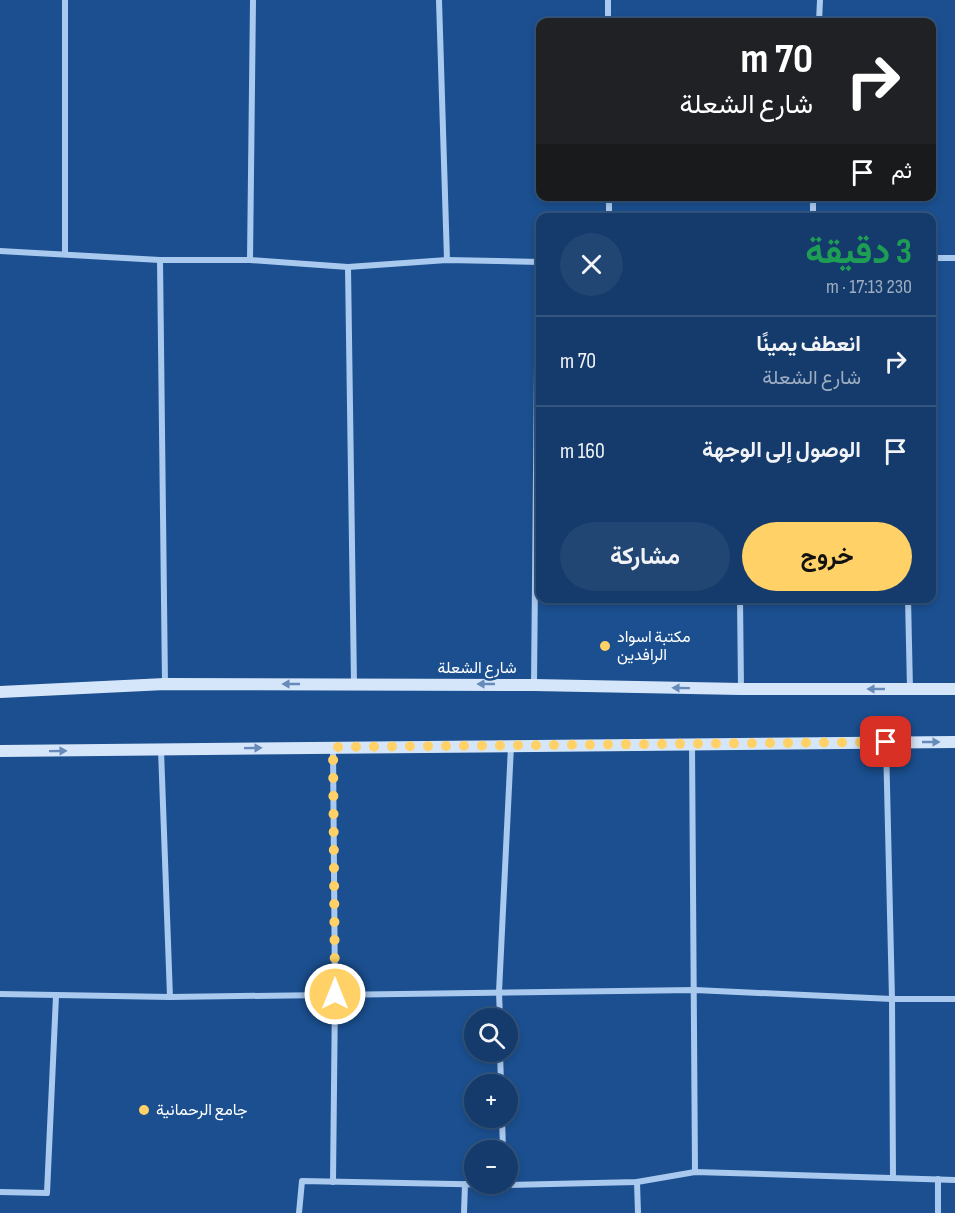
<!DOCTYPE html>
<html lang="ar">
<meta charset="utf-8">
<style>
body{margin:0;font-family:"Sofia Sans Condensed",Vazirmatn,sans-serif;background:#214673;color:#f1f3f6;direction:rtl;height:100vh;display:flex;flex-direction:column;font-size:22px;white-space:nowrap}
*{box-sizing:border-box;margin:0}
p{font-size:20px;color:#9dadc1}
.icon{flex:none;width:33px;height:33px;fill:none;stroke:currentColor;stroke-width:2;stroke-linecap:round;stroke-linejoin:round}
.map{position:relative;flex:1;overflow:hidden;direction:ltr}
.details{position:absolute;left:536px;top:213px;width:400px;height:390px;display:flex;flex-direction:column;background:#143b6b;border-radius:12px;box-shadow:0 3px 9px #0003,0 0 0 2px #33557e;direction:rtl}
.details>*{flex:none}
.banner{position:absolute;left:536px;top:18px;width:400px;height:183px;border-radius:12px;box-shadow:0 3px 9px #0003,0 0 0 2px #33557e;direction:rtl;background:#202124;color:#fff;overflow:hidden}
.fabs{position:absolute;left:464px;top:1008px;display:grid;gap:12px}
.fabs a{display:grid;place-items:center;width:54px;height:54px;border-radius:50%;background:#143b6b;box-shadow:0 3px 9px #0003,0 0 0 2px #33557e;font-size:30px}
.pin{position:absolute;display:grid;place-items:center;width:51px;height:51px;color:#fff;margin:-26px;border-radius:12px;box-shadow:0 3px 9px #0006}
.me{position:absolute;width:66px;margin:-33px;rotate:0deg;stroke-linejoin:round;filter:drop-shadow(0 0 4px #0008)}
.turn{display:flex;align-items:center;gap:21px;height:126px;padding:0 24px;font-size:27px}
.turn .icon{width:78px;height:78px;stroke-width:2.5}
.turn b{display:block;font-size:42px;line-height:51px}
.then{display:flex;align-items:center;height:57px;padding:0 24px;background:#0003;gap:12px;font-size:22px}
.round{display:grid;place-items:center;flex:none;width:63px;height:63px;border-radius:32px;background:#214673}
.overview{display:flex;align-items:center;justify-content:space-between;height:102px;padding:0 24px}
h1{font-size:36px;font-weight:700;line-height:45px;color:#1e9e55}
.action{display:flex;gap:12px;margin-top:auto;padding:12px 24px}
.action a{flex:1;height:69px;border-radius:36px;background:#ffd166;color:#111;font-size:24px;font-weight:700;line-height:69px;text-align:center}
.action a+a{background:#214673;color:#f1f3f6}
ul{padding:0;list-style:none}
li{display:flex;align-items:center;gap:18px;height:90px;padding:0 24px;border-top:2px solid #33557e}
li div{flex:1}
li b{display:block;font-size:22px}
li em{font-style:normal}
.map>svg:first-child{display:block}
</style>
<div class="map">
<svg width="955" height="1213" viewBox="0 0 955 1213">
<rect width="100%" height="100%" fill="#1b4f8f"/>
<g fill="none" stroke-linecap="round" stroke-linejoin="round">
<!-- minor -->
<g stroke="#a9c9ee" stroke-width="6">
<path d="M65 0V254"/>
<path d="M439 0 447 260"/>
<path d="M608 0V22"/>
<path d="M819 22 820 0"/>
<path d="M609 196V218"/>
<path d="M813 218V196"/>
<path d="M0 251 160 260H250L348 267 447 260 540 262"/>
<path d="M932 258H955"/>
<path d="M160 260 165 684"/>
<path d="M250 260 253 0"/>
<path d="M348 267 354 684"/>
<path d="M740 598 741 689"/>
<path d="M908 598 910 689"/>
<path d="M534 685 538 262"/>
<path d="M886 743 892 999 893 1177"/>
<path d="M692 744 695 1172"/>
<path d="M333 748 335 994 333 1182"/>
<path d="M161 750 170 997"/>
<path d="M0 994 170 997 695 990 892 999H955"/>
<path d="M500 1018 499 992 511 746"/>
<path d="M500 1052 501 1084"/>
<path d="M502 1118 503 1150"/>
<path d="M637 1182 638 1213"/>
<path d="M0 1192 47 1193 56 996"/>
<path d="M299 1213 302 1181 504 1185 637 1182 695 1172 955 1180"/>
<path d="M464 1213 465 1184"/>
<path d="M938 1213V1179"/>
</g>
<!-- secondary -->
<g stroke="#d6e6fa" stroke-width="12">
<path d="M0 692 165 684 534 685 741 689H955"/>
<path d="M0 751 955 742"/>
</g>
</g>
<!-- one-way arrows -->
<defs><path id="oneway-solid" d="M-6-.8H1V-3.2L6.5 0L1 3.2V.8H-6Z" transform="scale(1.5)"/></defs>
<g fill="#668bba">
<use href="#oneway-solid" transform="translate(291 684) rotate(180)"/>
<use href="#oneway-solid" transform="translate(486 684) rotate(-180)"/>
<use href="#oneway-solid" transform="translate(681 688) rotate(-179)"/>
<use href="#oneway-solid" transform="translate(876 689) rotate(-180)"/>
<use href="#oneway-solid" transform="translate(931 742)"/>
<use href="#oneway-solid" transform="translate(253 748) rotate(-1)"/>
<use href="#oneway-solid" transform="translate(58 751) rotate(-1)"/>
</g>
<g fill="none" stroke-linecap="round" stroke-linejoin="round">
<!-- route -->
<path stroke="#ffd166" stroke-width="10" stroke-dasharray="0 18" d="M335 994 333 747 886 742"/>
</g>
<!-- markers -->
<g fill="#ffd166" stroke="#1b4f8f" stroke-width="2">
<circle cx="605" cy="646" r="6"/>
<circle cx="144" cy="1110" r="6"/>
</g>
<g text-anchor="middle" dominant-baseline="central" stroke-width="5" stroke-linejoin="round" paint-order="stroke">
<!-- poi labels -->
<g font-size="16" fill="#fff" stroke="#1b4f8f" text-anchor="start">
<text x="617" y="637">مكتبة اسواد<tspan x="617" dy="18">الرافدين</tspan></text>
<text x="156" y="1110">جامع الرحمانية</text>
</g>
<!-- street labels -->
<g font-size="16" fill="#fff" stroke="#1b4f8f">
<text x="477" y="668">شارع الشعلة</text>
</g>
</g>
</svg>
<div class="fabs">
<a><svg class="icon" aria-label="search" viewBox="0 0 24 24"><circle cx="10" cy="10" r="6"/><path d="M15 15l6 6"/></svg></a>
<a>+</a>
<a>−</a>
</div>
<div class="pin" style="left:886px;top:742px;background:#d93025"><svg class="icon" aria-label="arrive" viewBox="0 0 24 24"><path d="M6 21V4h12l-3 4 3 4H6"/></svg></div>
<svg class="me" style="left:335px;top:994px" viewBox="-20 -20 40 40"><circle r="17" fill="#ffd166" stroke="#fff" stroke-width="3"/><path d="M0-11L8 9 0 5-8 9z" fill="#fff"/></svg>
<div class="banner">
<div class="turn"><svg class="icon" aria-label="right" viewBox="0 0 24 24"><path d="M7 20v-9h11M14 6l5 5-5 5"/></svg><div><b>70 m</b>شارع الشعلة</div></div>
<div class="then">ثم<svg class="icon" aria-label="arrive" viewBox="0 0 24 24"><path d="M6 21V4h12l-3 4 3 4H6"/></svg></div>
</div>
<section class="details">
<div class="overview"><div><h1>3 دقيقة</h1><p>230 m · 17:13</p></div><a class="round"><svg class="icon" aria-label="close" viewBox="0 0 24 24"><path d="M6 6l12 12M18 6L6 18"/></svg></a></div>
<ul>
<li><svg class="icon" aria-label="right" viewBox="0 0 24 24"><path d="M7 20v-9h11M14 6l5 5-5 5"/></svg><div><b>انعطف يمينًا</b><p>شارع الشعلة</p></div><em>70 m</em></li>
<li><svg class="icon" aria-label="arrive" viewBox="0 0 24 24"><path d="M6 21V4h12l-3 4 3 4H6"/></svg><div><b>الوصول إلى الوجهة</b></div><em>160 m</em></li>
</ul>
<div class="action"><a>خروج</a><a>مشاركة</a></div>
</section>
</div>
